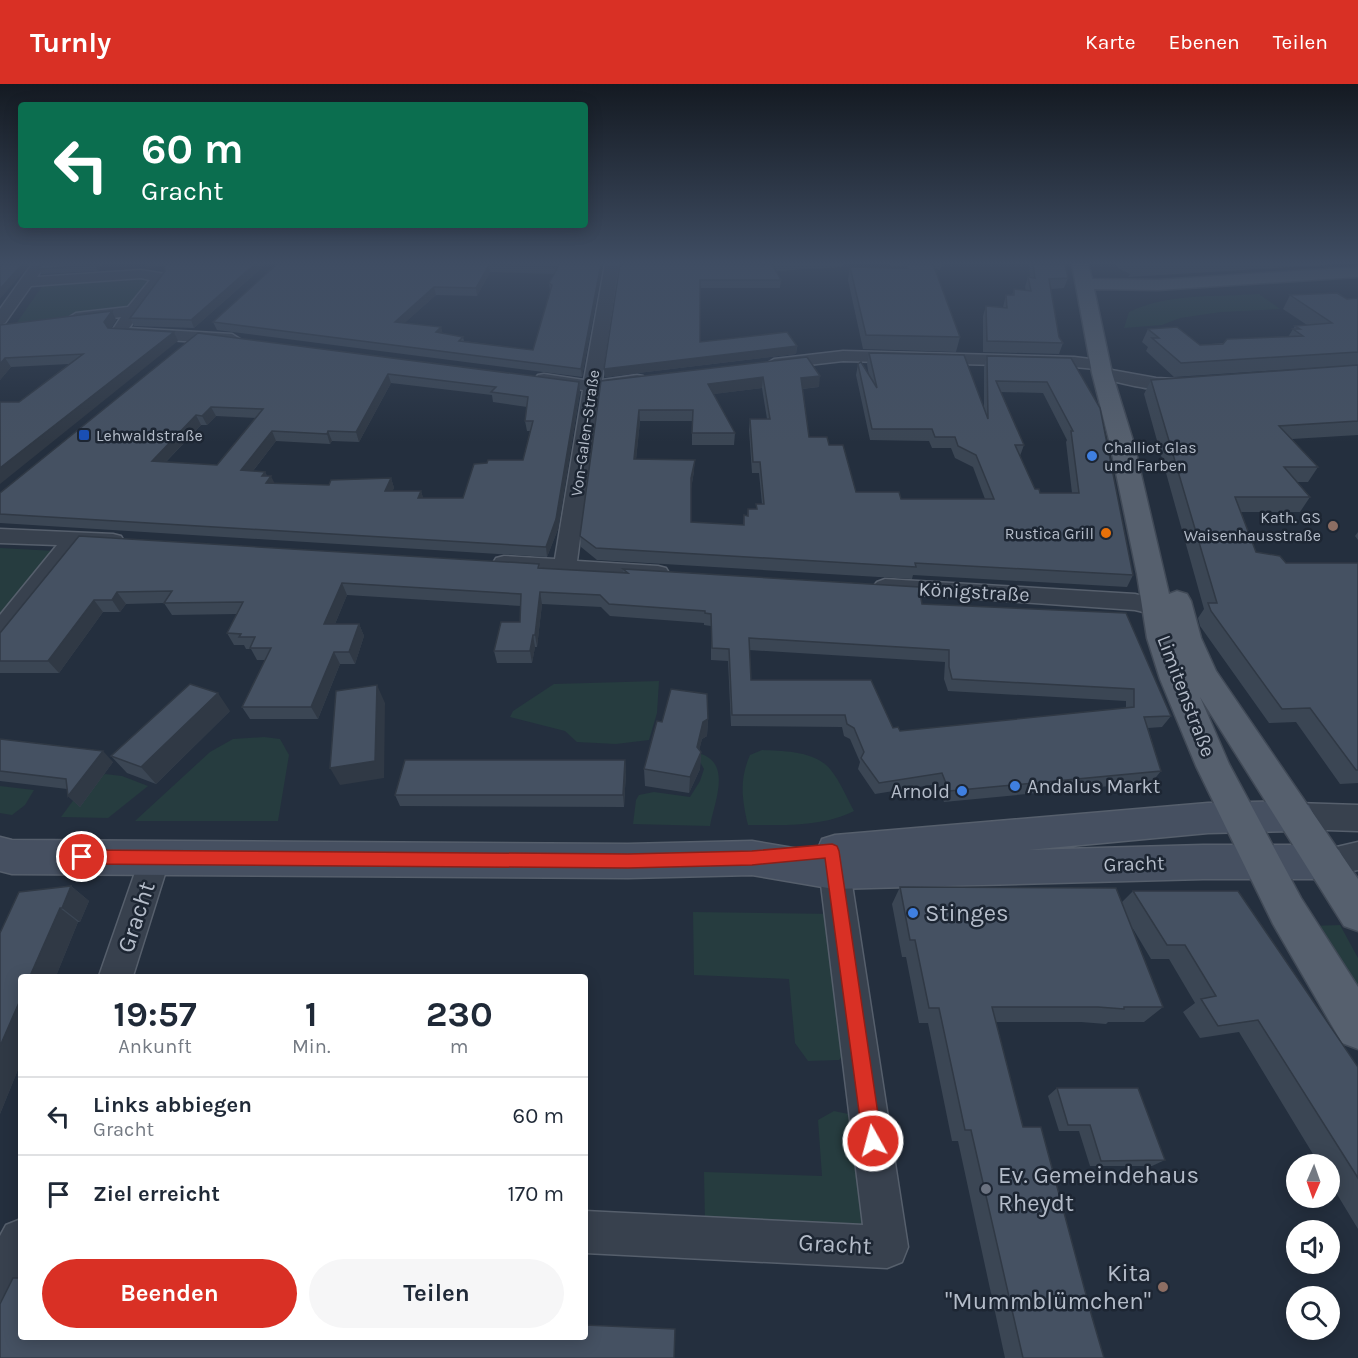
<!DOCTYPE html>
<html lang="de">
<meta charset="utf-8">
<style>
body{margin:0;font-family:Karla,sans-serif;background:#f6f6f7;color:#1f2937;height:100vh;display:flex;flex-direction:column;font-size:22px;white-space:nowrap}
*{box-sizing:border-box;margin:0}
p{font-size:20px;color:#747a83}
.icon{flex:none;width:33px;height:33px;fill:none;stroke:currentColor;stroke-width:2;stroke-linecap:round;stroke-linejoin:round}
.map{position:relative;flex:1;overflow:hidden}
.panel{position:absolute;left:18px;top:890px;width:570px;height:366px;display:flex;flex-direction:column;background:#fff;border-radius:6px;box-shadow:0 3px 15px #0003}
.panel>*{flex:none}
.guide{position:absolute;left:18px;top:18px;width:570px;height:126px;border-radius:6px;box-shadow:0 3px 15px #0003;background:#0b6e4f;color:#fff;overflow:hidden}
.needle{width:39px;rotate:182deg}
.fabs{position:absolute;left:1286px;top:1070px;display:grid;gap:12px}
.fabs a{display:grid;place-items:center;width:54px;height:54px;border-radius:50%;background:#fff;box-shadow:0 3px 15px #0003;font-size:30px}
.pin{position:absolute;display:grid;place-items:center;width:51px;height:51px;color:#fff;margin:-26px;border:3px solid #fff;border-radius:50%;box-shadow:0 2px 6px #0007}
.me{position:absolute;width:66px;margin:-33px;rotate:353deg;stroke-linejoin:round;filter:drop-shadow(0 0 4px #0008)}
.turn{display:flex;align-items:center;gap:21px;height:126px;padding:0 24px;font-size:27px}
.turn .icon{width:78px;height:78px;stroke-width:2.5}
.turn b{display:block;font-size:42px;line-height:51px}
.eta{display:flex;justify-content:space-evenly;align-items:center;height:102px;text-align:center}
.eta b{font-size:36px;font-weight:700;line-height:42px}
.action{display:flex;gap:12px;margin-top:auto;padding:12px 24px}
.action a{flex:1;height:69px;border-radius:36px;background:#d93025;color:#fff;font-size:24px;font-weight:700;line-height:69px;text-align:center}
.action a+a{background:#f6f6f7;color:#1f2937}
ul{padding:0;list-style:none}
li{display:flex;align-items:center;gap:18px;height:78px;padding:0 24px;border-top:2px solid #e0e1e3}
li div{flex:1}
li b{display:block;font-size:22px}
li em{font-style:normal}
header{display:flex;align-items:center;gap:36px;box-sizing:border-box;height:84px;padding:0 30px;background:#d93025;color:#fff}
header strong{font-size:28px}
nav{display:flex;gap:33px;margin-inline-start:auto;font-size:21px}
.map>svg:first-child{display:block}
</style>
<header>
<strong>Turnly</strong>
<nav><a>Karte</a><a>Ebenen</a><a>Teilen</a></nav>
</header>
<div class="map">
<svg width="1358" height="1274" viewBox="0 0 1358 1274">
<rect width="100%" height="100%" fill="#242f3e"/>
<!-- green -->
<g fill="#263c3f">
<path d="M147 192 155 194 130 226 16 240 43 201Z"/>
<path d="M1259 210 1280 225 1221 228 1180 234 1162 241 1124 244 1129 228C1168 209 1216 213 1259 210Z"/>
<path d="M68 459 0 540V464L55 467 54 460Z"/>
<path d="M659 597 657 629 649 656 616 660 577 658 565 647 510 633 513 627 554 600Z"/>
<path d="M264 653 280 655 289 671 278 737H135L210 668 233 655Z"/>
<path d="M762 666C784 667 815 667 830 685 840 697 847 714 854 727 823 743 783 741 748 741 742 715 739 696 750 671Z"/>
<path d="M701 670C732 680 714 719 710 742L633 740 636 716 639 711 654 708 690 713 700 697 704 685 700 678Z"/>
<path d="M105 690 122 692 148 702 108 734 61 733 78 710Z"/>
<path d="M0 702 34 706 25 721 12 731 0 729Z"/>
<path d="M693 828 837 830 854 960 839 976 808 977 795 959 789 895 694 891Z"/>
<path d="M1340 841 1358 874V918L1311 842Z"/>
<path d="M834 1027 853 1031 876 1145 705 1140 704 1088 822 1092 818 1036Z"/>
</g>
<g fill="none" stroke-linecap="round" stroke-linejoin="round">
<defs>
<g id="street">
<path d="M32 180H42L44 183 37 193 141 186 165 190 167 193 129 244 232 250 240 255 232 260 119 253 111 248 121 233 76 239 68 234 76 229 128 223 150 196 141 194 31 202 5 239 0 241V225Z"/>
<path d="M605 180H619L602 296 637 291 643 292 646 296 643 300 600 306 577 477 658 482 666 484 669 489 666 494 658 496 496 484 493 479 496 474 504 472 555 475 583 306 544 300 538 299 535 295 538 291 544 290 584 296Z"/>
<path d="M843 267 1074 273 1107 277 1109 281 1106 285 1156 294 1193 296 1196 300 1193 304C1164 311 1125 300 1096 293L1094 289 1096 285 1074 283 843 277 774 285 766 280 774 275Z"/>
<path d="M0 445 113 450 121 452 124 457 121 462 113 464 80 462 9 553 0 555V531L57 461 0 459Z"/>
<path d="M885 495 1135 510 1164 517 1168 523 1164 529 1156 531 1135 526 877 508 873 503 877 498Z"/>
<path d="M1296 719 1358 721V747L1296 745 1285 741 1281 732 1285 723Z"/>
<path d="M832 755 843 758 847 768 908 1163 902 1178 887 1184 585 1169V1127L863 1141 817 768 821 758Z"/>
<path d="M1358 758V786L1326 792 1315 788 1310 778 1315 768Z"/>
<path d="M155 760 166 764 170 774 133 892H99L140 774 144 764Z"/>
<path d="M21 1135V1200L15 1211 0 1218V1152L6 1141Z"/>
</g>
<path id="secondary" d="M1296 717 1309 721 1314 732 1309 743 1296 747 1208 749 1028 766 1203 761H1326L1339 766 1345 778 1339 790 1326 795H1203L834 805 752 791 628 794 12 790 0 787V753L12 756 628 760 752 757 817 768 822 755 835 751 1208 719Z"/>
<path id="primary" d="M1072 180H1088L1092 195 1158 196 1358 183V193L1158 206 1094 205 1112 289 1134 360 1169 510 1177 507 1187 510 1191 517 1201 554 1216 587 1358 795V847L1344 842 1200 613 1229 680 1301 814 1358 903V965L1342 959 1273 840 1196 682 1160 595 1147 554 1137 490 1110 360 1092 289Z"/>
</defs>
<!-- street casing -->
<use href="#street" stroke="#565f6c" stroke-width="3"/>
<!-- secondary casing -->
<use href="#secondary" stroke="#565f6c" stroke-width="3"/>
<!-- primary casing -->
<use href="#primary" stroke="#414a57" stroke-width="3"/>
<!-- street -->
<use href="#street" fill="#38414e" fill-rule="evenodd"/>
<!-- secondary -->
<use href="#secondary" fill="#465061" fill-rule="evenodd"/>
<!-- primary -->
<use href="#primary" fill="#56606e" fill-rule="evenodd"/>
</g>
<!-- wall -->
<g fill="#3b4654" fill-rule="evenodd">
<path d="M41 180H102L98 187 42 190 38 185Z"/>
<path d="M145 180H266L194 244 134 242 130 234 165 187V182L147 184Z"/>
<path d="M277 180H603L582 293 217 246 213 238ZM490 188 554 190 549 199 550 207 533 266 464 257 463 253 442 249 441 243 404 239 436 211 477 212Z"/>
<path d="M620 180H843V183L776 187 781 196 780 204H700V258L797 262 796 270 605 293 604 285Z"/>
<path d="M889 180H942L940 186 935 185 960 253 956 268 863 265 848 196 850 183 892 184Z"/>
<path d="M1029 180H1065L1068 194 1064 204 1051 205 1059 253 1063 259 1059 270 983 268V232L986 222 1003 223 1006 211H1012L1014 205 1026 207 1025 203 1028 193H1030Z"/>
<path d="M1116 180H1342L1128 193 1130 190 1118 184Z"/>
<path d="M1290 211 1347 215 1358 214V281L1174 293 1146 267 1148 263 1142 258 1148 245 1200 261 1288 253 1295 242 1307 241 1283 225Z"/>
<path d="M112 227 116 236 111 244 174 248 178 257 19 318 69 280 11 283 0 296V241Z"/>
<path d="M198 249 579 298 580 308 558 445 547 473 0 439V409ZM391 299 492 311 493 318 527 323 525 337 527 347H530L523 376 463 414H423L421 407H392L394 404 391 394 329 401 275 400 267 392 265 388 253 387 276 357 330 360 332 357 359 358ZM216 332 256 334 217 381 166 378 201 341H207Z"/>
<path d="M869 269 984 325V283L987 272 1071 274 1133 491 1127 503 913 491 912 495 597 476 581 463 580 452 601 297 807 273 819 303 802 305 809 353 829 361 856 408 901 415H985L973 383 955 374 951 364H932L929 357 870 356 856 291 858 280 869 292 867 280ZM762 304 767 335H750L749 346 752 389H759L762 420H756V425H748L747 432 744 431 743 441 691 438V405L694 387 636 375 640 337H692V361H734L735 349 713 310ZM1000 308 1043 309 1067 356 1066 358 1072 409H1040L1035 405 1020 372 1024 361Z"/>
<path d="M1358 281V351L1292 355 1318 383 1308 398H1297L1310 413 1300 428H1241L1256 468 1286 479H1358V699L1340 700 1296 638 1269 639 1200 542 1198 534 1204 525 1144 310 1151 296Z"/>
<path d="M1358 448V456L1355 452Z"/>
<path d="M79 452 539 480 540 484 623 489V485L922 520 1126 529 1171 632 1162 643 1148 644 1161 687 1152 698 944 718 937 700 875 710 858 685 860 678 850 655 844 652 842 643 731 642 728 577 711 576V542L704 541V539L610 532 601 523 542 520 537 563H535L532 579H497L494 567 520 538 521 522 347 511 335 540H359L364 552 355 580H340L318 635H250L242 623 265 576H257L251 565H246L244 561H234L227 549 237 530 172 531 164 519 126 520 120 528H103L59 589H0V549ZM749 566 945 578 944 595 948 607 1126 617V624L900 647 893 644 751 596Z"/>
<path d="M230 627 156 700 127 689 111 672Z"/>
<path d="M708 635 707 652 702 655 699 666 701 668 700 685 689 709 645 702 644 685 662 638Z"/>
<path d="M0 655 113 678 80 723 68 712 67 705 0 697Z"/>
<path d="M625 676 626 688 624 723 400 722 395 711Z"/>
<path d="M71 802 89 817 80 838H78L56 892H21V978L0 1030V849Z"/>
<path d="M900 803 1122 818 1133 807 1358 983V1145L1329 1097V1080H1319L1239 948 1200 954 1183 928 1195 919 1169 875H1151L1132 843 1163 923 1144 938H1108L1106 940 1081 938H996L1023 1043 1092 1233 1104 1274H1005L958 1057H952L928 939H919L906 873H902L892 820Z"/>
<path d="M1057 1004 1165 1076 1152 1082H1090L1079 1047H1059L1048 1012Z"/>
</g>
<!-- shaded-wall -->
<g fill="#303945">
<path d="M22 180H30L0 215V205Z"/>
<path d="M95 180H102L98 187 95 181Z"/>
<path d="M145 180H174L175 181 147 184Z"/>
<path d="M255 180H266L194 244 191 236Z"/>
<path d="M601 180H603L582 293 581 285Z"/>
<path d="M489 181 490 188 477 212 476 204Z"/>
<path d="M434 203 436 211 397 246 395 238Z"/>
<path d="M112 227 116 236 109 247 104 238Z"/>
<path d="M441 243 443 251 436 248Z"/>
<path d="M174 248 178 257 0 400V384Z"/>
<path d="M797 262 796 270 605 293 604 285Z"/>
<path d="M5 274 11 283 0 296V280Z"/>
<path d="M388 290 391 299 359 358 356 348Z"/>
<path d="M820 292 819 303 799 305 801 294Z"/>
<path d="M763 293 762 304 707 311 708 300Z"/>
<path d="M579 298 580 308 558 445 547 473 546 463Z"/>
<path d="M211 323 216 332 207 341 202 332Z"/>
<path d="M639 326 640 337 635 387 634 375Z"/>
<path d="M196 331 201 341 157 387 152 377Z"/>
<path d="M272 347 276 357 246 396 241 386Z"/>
<path d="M328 347 332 357 330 360 327 350Z"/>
<path d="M695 376 694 387 691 405V394Z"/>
<path d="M265 388 269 396 271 392 276 402H266L262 392Z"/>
<path d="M391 394 394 404 388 417 385 407Z"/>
<path d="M421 407 424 417 418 414Z"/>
<path d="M342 499 347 511 330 552 324 540Z"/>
<path d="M117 508 126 520 120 528 112 516Z"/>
<path d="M540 508 542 520 537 563 535 551Z"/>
<path d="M94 516 103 528 59 589 48 577Z"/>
<path d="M359 540 364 552 355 580 349 568Z"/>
<path d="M533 551 535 563 532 579 530 567Z"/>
<path d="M334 568 340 580 318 635 311 623Z"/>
<path d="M377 601 385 619 384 694 340 701 330 684Z"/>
<path d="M218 609 230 627 156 700 141 683Z"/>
<path d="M708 635 707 652 702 655 697 675 701 668 700 685 689 709 690 693 703 638Z"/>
<path d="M103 667 113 678 80 723 68 712Z"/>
<path d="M625 676 626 688 624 723 623 711Z"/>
<path d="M71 802 89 817 80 838 62 824Z"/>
<path d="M60 824 78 838 56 892H30Z"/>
<path d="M21 914V978L0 1030V962Z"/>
</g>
<!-- building -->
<g fill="#455162" stroke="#303945" stroke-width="1.5" fill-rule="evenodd">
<path d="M0 180H22L0 205Z"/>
<path d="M41 180H95V181L38 185Z"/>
<path d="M167 180H255L191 236 130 234 165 187 164 183Z"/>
<path d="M277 180H601L581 285 213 238ZM489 181 558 183 549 199 552 201 533 266 459 257 463 253 436 248 441 243 395 238 434 203 476 204Z"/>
<path d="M620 180H776H772L781 196H700V258L787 248 797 262 604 285Z"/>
<path d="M903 180H933L960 253 866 251 850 183 907 184Z"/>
<path d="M1033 180H1065L1068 194 1049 195 1059 253 1063 259 987 257 986 222 1007 224 1006 211H1014V205L1031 207 1028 193 1035 194Z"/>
<path d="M1337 209 1347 215 1358 214V268L1181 279 1152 254H1159L1148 245 1177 243 1200 261 1223 260 1227 255 1303 252 1293 245H1300L1295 242 1332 239 1290 211Z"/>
<path d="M112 227 104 238 108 244 174 248 0 384V318H19L83 270 5 274 0 280V241Z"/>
<path d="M198 249 579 298 556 435 546 463 0 430V409ZM388 290 496 303 491 308 528 313 525 337H533L523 376H488L487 379 474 380 463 414H418L421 407H385L391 394 331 396 329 401 266 399 271 392H262L265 388 241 386 272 347 327 350 328 347 356 348ZM211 323 263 325 217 381 152 377 196 331 202 332Z"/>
<path d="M869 269 964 271 988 335 987 272 1071 274 1100 324 1133 491 915 479 916 483 596 464 580 452 601 297 807 273 820 292 801 294 809 353H827L829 361H843L856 408H899L901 415H994L976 371 958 362 955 353H935L932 345H872L858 280 861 278 877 304ZM763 293 770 335H750L753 378H760L764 420H756L757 425H748V432L744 431V441L691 438V394L695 376 634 375 639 326H693L692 349H735L708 300ZM996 297 1047 298 1073 347H1071L1079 409H1040L1039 405H1035L1015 361H1024Z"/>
<path d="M1358 281V337L1279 342 1318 383H1284L1310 413H1235L1256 468 1280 472 1286 479H1358V686H1356L1310 624 1282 625 1211 527 1208 519H1217L1151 296Z"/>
<path d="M79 452 539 480 538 484 628 489 623 485 919 503 922 520 1126 529 1171 632 1144 633 1161 687 949 707 942 689 879 699 861 674 864 668 854 644 847 640 845 631H732L729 565 712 564 711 530 705 529V527L609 520 600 511 540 508 535 551H533L530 567H494L501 538H520L521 510 342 499 324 540H359L349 568H334L311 623H242L271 564H250L255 553H239L241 550 227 549 243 518 164 519 172 507 117 508 112 516H94L48 577H0V549ZM749 554 949 566V583L952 595 1134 605V623L900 647 898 643 893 644 871 596H751Z"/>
<path d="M190 600 218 609 141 683 111 672Z"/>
<path d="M377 601 375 677 330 684 336 607Z"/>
<path d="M671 605 707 610 708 635 703 638 697 663 701 668 690 693 644 685 657 637 662 638Z"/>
<path d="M0 655 103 667 68 712 66 695 0 687Z"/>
<path d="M405 676H625L623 711H395Z"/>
<path d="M71 802 62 824H60L30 892H21V914L0 962V849L19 808Z"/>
<path d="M900 803 1116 804 1163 923H1124V925L1098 923H992L1023 1043H1041L1092 1233 1104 1274H1023L971 1046H965L939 924H929L915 856H910Z"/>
<path d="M1133 807H1238L1358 983V1094L1258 936 1218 942 1201 915 1216 912 1185 861H1167Z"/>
<path d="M1057 1004H1138L1165 1076 1101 1077 1090 1041H1068Z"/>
<path d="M13 1194H21V1252H585V1241L675 1245 674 1274H0V1220Z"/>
</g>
<!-- sky -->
<linearGradient id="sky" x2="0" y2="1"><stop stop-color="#141a22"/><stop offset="0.5" stop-color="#3f4d63"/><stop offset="1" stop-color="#3f4d63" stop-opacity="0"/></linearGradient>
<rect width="1358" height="358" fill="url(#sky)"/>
<!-- route -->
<path fill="#d93025" stroke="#8d1f18" stroke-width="1.5" d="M832 760 837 762 839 767 882 1057 880 1064 873 1067 866 1064 863 1057 825 774 752 781 628 784 82 780 76 778 74 773 76 768 82 766 628 770 752 767Z"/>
<!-- markers -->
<rect fill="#1a4fb4" stroke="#1d2633" stroke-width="2" x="78" y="345" width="12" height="12" rx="3"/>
<g fill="#3f7fe0" stroke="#1d2633" stroke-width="2">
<circle cx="1092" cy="372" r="6"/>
<circle cx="1015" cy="702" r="6"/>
<circle cx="962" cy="707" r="6"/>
<circle cx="913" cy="829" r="6"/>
</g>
<g fill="#8d6e63" stroke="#1d2633" stroke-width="2">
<circle cx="1333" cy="442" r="6"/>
<circle cx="1163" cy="1203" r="6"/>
</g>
<circle fill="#e8710a" stroke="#1d2633" stroke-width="2" cx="1106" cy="449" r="6"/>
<circle fill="#6b7280" stroke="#1d2633" stroke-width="2" cx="986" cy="1105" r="6"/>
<g text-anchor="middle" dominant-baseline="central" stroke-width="5" stroke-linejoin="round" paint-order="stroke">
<!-- far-street labels -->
<g font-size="16" fill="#b4bcc9" stroke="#1d2633">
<text transform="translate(585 349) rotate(-82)">Von-Galen-Straße</text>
</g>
<!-- far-poi labels -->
<g font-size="16" fill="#b4bcc9" stroke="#1d2633" text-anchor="start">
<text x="96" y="351">Lehwaldstraße</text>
<text x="1104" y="363">Challiot Glas<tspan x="1104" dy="18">und Farben</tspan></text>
<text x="1321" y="433" text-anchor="end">Kath. GS<tspan x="1321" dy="18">Waisenhausstraße</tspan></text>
<text x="1094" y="449" text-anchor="end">Rustica Grill</text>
</g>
<!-- street labels -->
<g font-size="20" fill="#b4bcc9" stroke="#1d2633">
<text transform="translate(974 508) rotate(3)">Königstraße</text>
<text transform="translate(1186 612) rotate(69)">Limitenstraße</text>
<text transform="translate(1134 780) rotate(-2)">Gracht</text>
</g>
<!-- poi labels -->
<g font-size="20" fill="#b4bcc9" stroke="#1d2633" text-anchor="start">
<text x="1027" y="702">Andalus Markt</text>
<text x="950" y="707" text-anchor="end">Arnold</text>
</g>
<!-- near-poi labels -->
<g font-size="24" fill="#b4bcc9" stroke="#1d2633" text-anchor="start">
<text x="925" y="829">Stinges</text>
<text x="998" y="1091">Ev. Gemeindehaus<tspan x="998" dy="28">Rheydt</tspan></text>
<text x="1151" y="1189" text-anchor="end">Kita<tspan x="1151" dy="28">"Mummblümchen"</tspan></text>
</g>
<!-- near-street labels -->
<g font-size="24" fill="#b4bcc9" stroke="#1d2633">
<text transform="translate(136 833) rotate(-72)">Gracht</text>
<text transform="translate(835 1160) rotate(3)">Gracht</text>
</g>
</g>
</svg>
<div class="fabs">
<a><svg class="needle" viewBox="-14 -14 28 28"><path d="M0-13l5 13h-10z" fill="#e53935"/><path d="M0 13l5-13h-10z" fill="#747a83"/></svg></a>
<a><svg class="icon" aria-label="sound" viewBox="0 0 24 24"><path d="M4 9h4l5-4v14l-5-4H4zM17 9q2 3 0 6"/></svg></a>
<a><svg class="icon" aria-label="search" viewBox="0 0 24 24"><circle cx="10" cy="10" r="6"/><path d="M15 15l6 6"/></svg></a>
</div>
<div class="pin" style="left:82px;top:773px;background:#d93025"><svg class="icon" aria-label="arrive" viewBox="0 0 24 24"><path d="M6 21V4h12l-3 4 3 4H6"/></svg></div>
<svg class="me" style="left:873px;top:1057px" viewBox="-20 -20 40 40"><circle r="17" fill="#d93025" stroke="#fff" stroke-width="3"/><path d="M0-11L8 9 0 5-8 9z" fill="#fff"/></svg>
<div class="guide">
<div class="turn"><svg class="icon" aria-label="left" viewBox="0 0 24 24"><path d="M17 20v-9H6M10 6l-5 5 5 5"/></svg><div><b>60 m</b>Gracht</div></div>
</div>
<section class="panel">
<div class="eta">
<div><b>19:57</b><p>Ankunft</p></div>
<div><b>1</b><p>Min.</p></div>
<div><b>230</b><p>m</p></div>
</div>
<ul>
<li><svg class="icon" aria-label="left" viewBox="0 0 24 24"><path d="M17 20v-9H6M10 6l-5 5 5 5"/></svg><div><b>Links abbiegen</b><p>Gracht</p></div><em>60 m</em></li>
<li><svg class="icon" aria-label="arrive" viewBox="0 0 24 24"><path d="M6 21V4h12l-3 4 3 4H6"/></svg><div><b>Ziel erreicht</b></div><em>170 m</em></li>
</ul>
<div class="action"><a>Beenden</a><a>Teilen</a></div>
</section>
</div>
